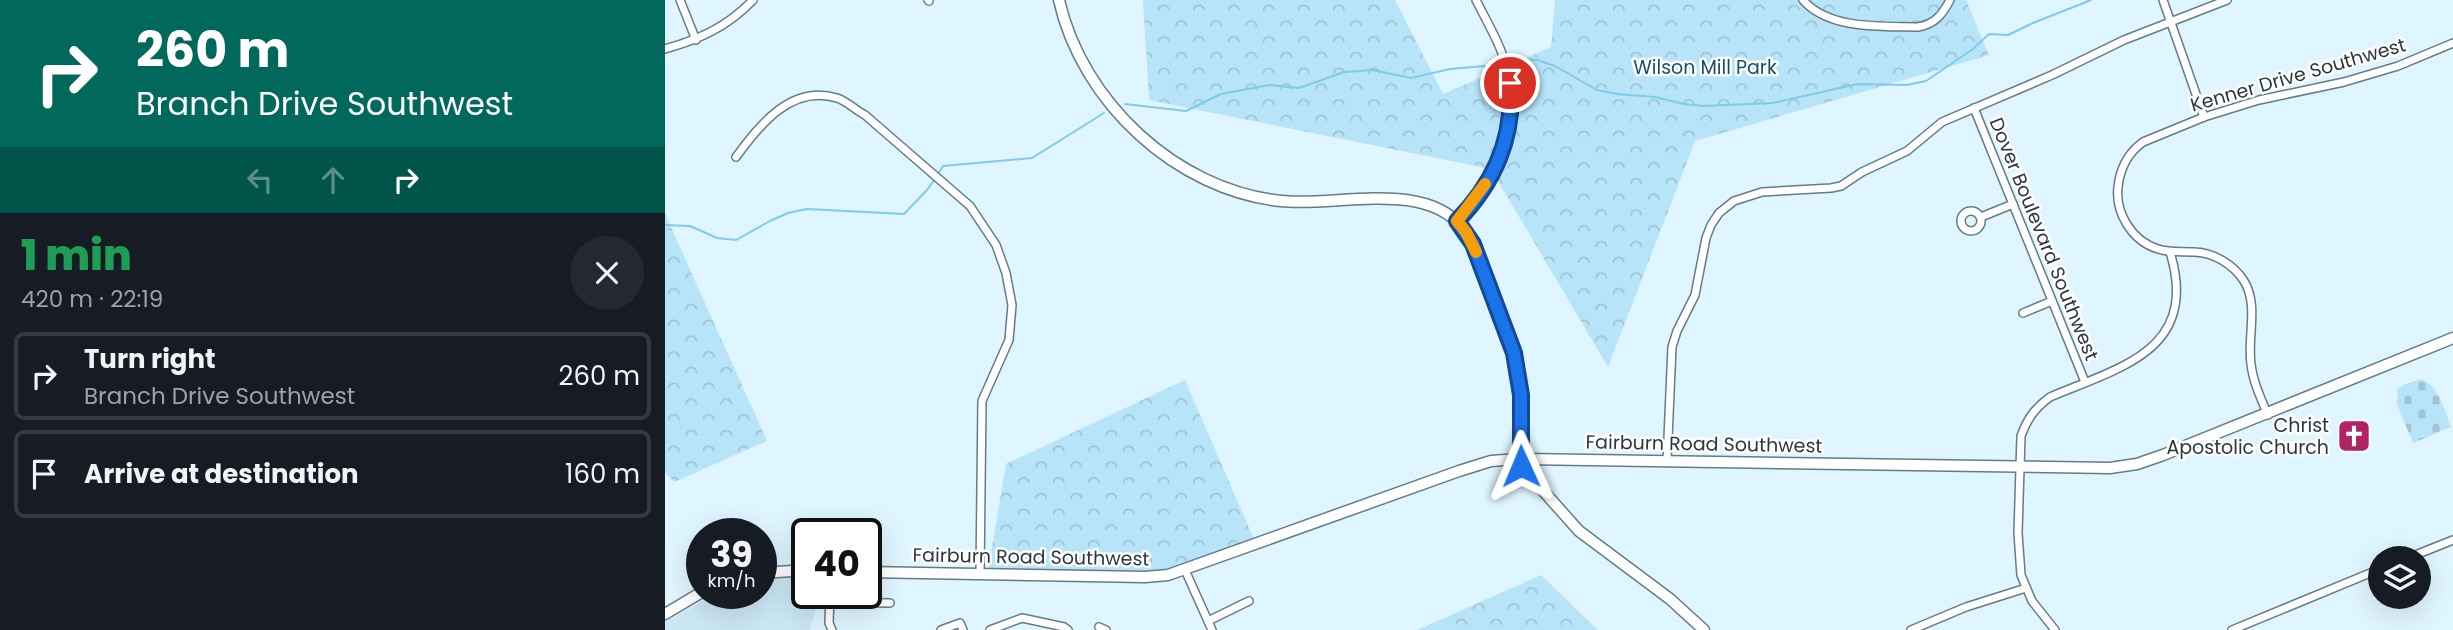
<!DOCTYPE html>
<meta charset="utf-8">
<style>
body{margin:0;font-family:Poppins,sans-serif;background:#242831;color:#f1f3f6;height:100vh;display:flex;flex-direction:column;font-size:26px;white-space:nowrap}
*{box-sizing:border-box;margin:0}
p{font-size:23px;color:#9ea1a6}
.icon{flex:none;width:38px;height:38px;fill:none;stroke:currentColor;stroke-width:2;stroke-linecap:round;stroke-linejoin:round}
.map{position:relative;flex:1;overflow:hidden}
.panel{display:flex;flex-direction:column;background:#171b24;width:665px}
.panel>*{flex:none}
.hud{background:#00695c;color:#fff;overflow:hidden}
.controls{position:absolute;left:1703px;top:546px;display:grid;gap:14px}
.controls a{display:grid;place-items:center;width:63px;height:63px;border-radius:50%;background:#171b24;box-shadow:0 7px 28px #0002;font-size:35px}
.speed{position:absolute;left:21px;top:518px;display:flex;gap:14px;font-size:35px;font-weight:700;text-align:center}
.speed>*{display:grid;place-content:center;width:91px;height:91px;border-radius:50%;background:#171b24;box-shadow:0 7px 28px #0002;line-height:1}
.speed small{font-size:18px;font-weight:400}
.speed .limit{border:4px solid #111;border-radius:10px;background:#fff;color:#111}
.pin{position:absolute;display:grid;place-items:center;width:60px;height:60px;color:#fff;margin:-30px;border:4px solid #fff;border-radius:50%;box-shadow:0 2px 7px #0007}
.me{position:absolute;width:77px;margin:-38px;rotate:359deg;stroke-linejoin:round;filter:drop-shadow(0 0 5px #0008)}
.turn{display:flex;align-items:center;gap:24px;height:147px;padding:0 21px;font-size:32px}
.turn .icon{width:91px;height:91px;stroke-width:2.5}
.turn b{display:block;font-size:49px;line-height:60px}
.lanes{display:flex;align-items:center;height:66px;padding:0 21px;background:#0003;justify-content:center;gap:35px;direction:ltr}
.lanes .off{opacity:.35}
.round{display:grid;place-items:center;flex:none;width:74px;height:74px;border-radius:37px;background:#242831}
.head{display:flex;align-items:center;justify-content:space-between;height:119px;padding:0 21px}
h1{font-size:42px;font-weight:800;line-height:52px;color:#1e9e55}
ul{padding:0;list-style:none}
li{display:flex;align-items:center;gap:21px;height:88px;margin:0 14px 10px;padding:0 7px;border:4px solid #363941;border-radius:10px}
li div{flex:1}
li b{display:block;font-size:26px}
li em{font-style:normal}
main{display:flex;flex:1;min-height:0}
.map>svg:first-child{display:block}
</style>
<main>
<section class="panel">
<div class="hud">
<div class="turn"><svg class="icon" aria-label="right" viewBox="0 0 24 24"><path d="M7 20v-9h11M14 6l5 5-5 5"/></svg><div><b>260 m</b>Branch Drive Southwest</div></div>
<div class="lanes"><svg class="icon off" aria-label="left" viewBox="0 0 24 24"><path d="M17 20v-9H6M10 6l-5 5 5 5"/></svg><svg class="icon off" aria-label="ahead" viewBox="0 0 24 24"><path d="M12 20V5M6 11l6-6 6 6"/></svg><svg class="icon" aria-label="right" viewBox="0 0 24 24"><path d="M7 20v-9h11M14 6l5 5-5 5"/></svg></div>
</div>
<div class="head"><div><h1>1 min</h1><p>420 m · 22:19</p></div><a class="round"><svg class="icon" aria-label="close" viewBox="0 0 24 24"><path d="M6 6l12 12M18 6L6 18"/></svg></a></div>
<ul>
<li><svg class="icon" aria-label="right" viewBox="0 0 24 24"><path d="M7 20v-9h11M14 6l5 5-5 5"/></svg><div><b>Turn right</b><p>Branch Drive Southwest</p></div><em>260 m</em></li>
<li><svg class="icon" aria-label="arrive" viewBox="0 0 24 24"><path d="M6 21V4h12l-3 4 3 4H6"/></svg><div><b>Arrive at destination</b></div><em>160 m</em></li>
</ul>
</section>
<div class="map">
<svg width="1788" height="630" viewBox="0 0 1788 630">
<defs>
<pattern id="forest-crowns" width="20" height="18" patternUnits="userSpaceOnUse" patternTransform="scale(1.75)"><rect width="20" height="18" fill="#b7e4f8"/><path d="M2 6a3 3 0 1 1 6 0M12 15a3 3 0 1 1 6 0" fill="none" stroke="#9ec4d6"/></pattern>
<pattern id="wetland-marsh" width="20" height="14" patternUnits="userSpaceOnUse" patternTransform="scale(1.75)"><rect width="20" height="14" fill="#b7e4f8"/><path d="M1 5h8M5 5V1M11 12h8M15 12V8" fill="none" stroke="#9ec4d6"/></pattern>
<pattern id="cemetery-stones" width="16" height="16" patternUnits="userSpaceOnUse" patternTransform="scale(1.75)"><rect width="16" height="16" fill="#b7e4f8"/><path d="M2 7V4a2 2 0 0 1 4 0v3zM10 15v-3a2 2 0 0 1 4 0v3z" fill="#9ec4d6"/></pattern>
</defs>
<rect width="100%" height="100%" fill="#dff5ff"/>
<!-- built -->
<path fill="#cbe7f4" d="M142 575V593H155L145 630H0V622L53 593H96V580Z"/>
<!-- forest -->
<g fill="url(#forest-crowns)">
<path d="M478 0H730L778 94 886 47 890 0H1301L1324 55 1030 141 943 367 826 169 484 100Z"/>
<path d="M13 243 102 441 9 482 0 472V244Z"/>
<path d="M520 380 590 542 497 577 323 572 341 464Z"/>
<path d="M876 575 933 630H752Z"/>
</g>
<!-- wetland -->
<path fill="url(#wetland-marsh)" d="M0 213 13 243 0 244Z"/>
<!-- cemetery -->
<path fill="url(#cemetery-stones)" d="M1756 379C1775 387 1779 410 1786 427L1748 443 1731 402 1733 399 1732 390 1738 385Z"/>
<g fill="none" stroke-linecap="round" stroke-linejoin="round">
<!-- stream -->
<g stroke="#80caea" stroke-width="2">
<path d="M852 59 872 60 890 66 932 90 952 94 990 97 1019 104 1038 106 1107 103 1193 84 1242 85 1261 81 1308 49 1324 34 1343 35 1368 23 1426 0"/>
<path d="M460 104 521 111 556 94 604 85 634 88 679 72 708 70 746 78 785 69 832 65"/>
<path d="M273 174 278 166 367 158 439 113"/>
<path d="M0 225 25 226 52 238 71 240 105 221 123 213 142 209 239 214 262 190 270 179"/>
</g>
<defs>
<g id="minor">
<path d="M15 0 31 40"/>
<path d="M263 0 264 1"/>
<path d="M1138 0C1164 30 1217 26 1253 27 1270 24 1277 15 1285 0"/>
<path d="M1498 0 1539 117"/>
<path d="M0 49C35 39 62 27 88 0"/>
<path d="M1309 108 1420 382"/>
<path d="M71 157C95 125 126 84 172 98 182 101 190 110 200 115L305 206 331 245 341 273 347 305 344 340 317 401 315 574"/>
<circle cx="1306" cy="221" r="10"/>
<path d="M1316 217 1348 204"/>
<path d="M792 221C831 181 857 125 842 69 836 45 822 22 811 0"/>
<path d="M1358 313 1387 301"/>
<path d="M1603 415C1596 399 1588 382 1586 364 1582 337 1594 305 1579 281 1568 264 1549 253 1530 252 1517 251 1505 253 1493 249 1467 241 1450 213 1453 187 1455 168 1463 153 1478 142L1539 117 1594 100 1679 82 1733 66 1788 43"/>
<path d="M1002 461 1007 347 1012 331 1030 295 1041 238 1046 225 1054 213 1069 201 1097 192 1166 188 1176 186 1197 172 1242 151 1277 122 1387 75 1459 40 1562 0"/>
<path d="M1743 558 1788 540"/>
<path d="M520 570 547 630"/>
<path d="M165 593 164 623 167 630"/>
<path d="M165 602 225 603"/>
<path d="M543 621 584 601"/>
<path d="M434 627 441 630"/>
<path d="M276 630 295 623 298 630"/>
<path d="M325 630 357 618 399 627 403 630"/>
<path d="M1246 630 1301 607 1361 588"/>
<path d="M1390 630 1367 601 1356 575 1353 533 1356 436C1362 419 1370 408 1385 397 1456 367 1535 350 1505 252"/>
<path d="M1567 630 1715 569"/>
</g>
<g id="tertiary">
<path d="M394 0C417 102 511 190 616 201 672 207 758 179 798 228 809 242 814 260 820 276 835 314 853 351 856 392 857 417 851 442 856 466L914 531 1005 599 1039 630"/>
<path d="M201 572 480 577 503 575 794 471 826 461 854 459 1445 468 1472 464 1498 455 1788 338"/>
<path d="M96 573 142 570"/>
<path d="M0 614 37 592"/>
</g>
</defs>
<!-- minor casing -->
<use href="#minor" stroke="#637c87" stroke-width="10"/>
<!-- tertiary casing -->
<use href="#tertiary" stroke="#637c87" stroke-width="13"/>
<!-- minor -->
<use href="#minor" stroke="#fff" stroke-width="7"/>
<!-- tertiary -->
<use href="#tertiary" stroke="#fff" stroke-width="10"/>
</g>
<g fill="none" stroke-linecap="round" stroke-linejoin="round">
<defs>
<path id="route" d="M845 83C850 136 829 183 792 221L808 244 849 353 856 395V466"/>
</defs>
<!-- route casing -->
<use href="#route" stroke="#114b97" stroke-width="18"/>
<!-- route -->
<use href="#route" stroke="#1a73e8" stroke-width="12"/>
<!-- slow -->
<path stroke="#f59e0b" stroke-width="12" d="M811 252 801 232 792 221 820 184"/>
</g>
<!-- icons -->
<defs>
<symbol id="church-square" viewBox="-11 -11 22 22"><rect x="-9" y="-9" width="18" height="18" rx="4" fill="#af2464" stroke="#fff"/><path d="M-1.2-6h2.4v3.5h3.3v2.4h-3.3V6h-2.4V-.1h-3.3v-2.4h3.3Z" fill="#fff"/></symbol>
</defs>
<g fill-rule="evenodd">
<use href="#church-square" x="1670" y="417" width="38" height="38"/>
</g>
<g text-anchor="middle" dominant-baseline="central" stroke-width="5" stroke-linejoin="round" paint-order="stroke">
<!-- park labels -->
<g font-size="19" fill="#135066" stroke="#fff">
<text x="1040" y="67">Wilson Mill Park</text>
</g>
<!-- street labels -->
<g font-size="19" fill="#2c373c" stroke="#fff">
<text transform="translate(1633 75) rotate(-16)">Kenner Drive Southwest</text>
<text transform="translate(1379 239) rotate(68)">Dover Boulevard Southwest</text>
<text transform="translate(1039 444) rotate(1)">Fairburn Road Southwest</text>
<text transform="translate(366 557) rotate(1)">Fairburn Road Southwest</text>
</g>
<!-- poi labels -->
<g font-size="19" fill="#2c373c" stroke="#fff" text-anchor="end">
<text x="1664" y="425">Christ<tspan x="1664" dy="22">Apostolic Church</tspan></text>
</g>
</g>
</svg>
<div class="controls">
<a><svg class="icon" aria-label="layers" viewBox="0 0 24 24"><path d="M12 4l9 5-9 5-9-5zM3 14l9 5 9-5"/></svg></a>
</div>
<div class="speed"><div>39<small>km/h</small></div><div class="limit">40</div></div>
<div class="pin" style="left:845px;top:83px;background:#d93025"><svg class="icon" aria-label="arrive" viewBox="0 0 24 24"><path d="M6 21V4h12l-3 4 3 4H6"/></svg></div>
<svg class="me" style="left:856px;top:466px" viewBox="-20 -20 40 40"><path d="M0-17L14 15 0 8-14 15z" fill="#1a73e8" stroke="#fff" stroke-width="4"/></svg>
</div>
</main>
